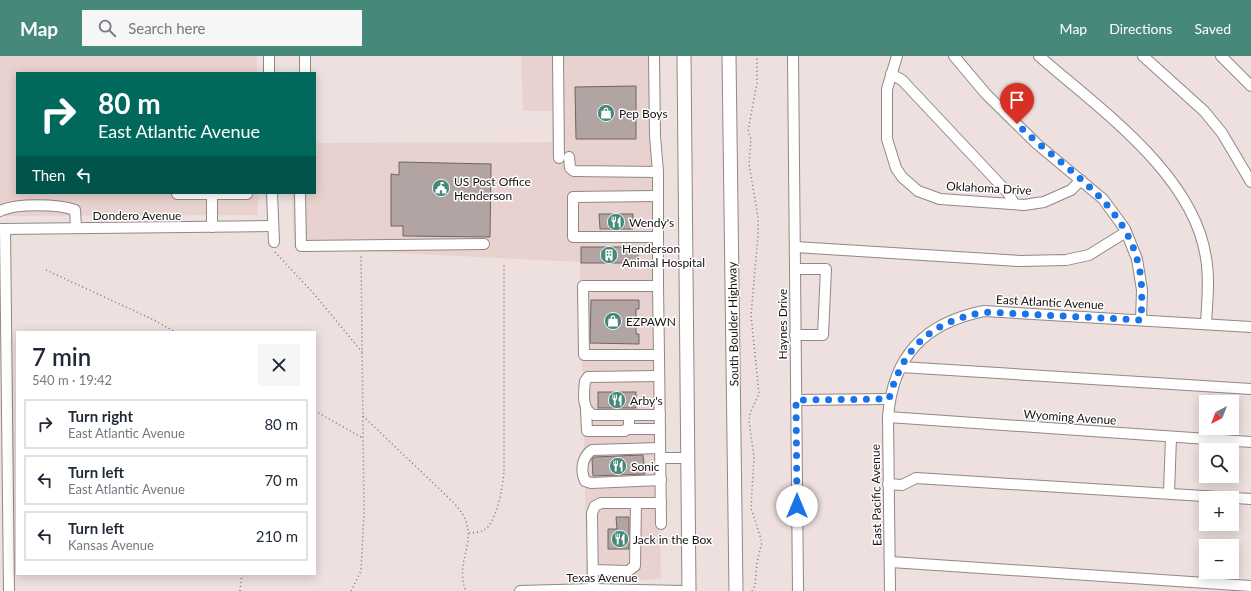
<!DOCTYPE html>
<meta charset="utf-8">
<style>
body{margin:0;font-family:Lato,sans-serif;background:#f6f6f7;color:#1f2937;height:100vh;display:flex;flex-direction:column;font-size:15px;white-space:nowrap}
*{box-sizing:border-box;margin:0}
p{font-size:13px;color:#747a83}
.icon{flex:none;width:22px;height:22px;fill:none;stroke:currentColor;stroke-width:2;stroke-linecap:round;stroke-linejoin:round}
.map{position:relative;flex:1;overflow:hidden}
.sheet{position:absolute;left:16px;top:275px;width:300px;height:244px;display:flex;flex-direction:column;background:#fff;border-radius:0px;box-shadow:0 2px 10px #0003}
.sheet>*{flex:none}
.guide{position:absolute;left:16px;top:16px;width:300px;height:122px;border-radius:0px;box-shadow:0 2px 10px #0003;background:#00695c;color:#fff;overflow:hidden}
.needle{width:26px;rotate:222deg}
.controls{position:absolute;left:1199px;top:339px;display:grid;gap:8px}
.controls a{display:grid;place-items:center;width:40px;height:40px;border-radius:0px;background:#fff;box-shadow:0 2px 10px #0003;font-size:20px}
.pin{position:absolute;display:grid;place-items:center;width:34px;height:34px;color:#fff;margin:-41px -17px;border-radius:50% 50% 50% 0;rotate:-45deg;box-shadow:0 0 4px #0007}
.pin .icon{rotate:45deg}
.me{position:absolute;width:44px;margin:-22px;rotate:0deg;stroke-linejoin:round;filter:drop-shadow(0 0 3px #0008)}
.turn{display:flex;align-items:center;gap:14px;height:84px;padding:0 16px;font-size:18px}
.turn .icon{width:52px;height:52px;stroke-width:2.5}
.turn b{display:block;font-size:28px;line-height:34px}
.then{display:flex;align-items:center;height:38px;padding:0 16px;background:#0003;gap:8px;font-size:15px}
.round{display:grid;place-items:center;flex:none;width:42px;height:42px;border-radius:0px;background:#f6f6f7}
.headline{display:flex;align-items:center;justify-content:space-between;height:68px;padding:0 16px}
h1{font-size:24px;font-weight:600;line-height:30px}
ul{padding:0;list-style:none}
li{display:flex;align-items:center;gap:12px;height:50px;margin:0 8px 6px;padding:0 8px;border:2px solid #e0e1e3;border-radius:0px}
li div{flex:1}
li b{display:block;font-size:15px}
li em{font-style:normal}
header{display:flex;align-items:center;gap:24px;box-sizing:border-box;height:56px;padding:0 20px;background:#468879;color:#fff}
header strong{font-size:19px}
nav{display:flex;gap:22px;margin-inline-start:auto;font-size:14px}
.search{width:280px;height:36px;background:#f6f6f7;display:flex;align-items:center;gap:10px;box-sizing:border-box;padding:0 14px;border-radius:0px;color:#747a83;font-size:15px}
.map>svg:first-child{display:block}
</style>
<header>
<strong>Map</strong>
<div class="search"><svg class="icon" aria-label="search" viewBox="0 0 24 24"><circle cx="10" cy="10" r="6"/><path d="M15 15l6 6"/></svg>Search here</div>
<nav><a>Map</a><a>Directions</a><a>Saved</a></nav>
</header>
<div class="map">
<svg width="1251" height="535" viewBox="0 0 1251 535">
<rect width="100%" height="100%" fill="#ede0de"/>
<!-- built -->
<g fill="#e8d2cf">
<path d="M0 0H257V17H17V137H258V159L0 160Z"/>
<path d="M521 0H654L661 523 587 526 580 206 294 192 292 137H315V87L552 86V55H523Z"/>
</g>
<!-- building -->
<g fill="#b1a4a3" stroke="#706463">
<path d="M636 30V83H576L575 31Z"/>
<path d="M399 106 491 108 490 181 403 180V170H391V118L399 119Z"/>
<path d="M599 158H633V173H600Z"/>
<rect x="581" y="191" width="57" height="16"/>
<path d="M591 244H639V253H636V278H639V288L590 287Z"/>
<rect x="598" y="336" width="38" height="16"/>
<path d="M643 399 645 418 593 420 592 403 594 401Z"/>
<path d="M616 461H629V493H608V473H617Z"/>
</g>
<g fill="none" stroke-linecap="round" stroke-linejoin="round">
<defs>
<g id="minor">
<path d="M269 0V17"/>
<path d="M305 0V17"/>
<path d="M558 0 559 102"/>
<path d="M793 0 798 535"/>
<path d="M897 0 887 33V83L896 112 902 121 918 135 940 143 1024 149 1044 146 1071 134 1081 124"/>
<path d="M954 0 986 38 1037 88 1103 143 1125 173 1137 203 1142 234 1141 264"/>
<path d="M1039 0C1098 52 1194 118 1206 202 1210 224 1207 246 1206 268"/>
<path d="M1143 0 1204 55 1222 77 1251 126"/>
<path d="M1221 0 1251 30"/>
<path d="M891 18 902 24 1009 138 1014 148"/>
<path d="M569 101 570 112 574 115 658 116 655 80 654 0"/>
<path d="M658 116V230H583L584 299H659L658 230"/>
<path d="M272 137 274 186"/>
<path d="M300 137 301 190 484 188"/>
<path d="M177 138H212V171"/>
<path d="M212 138H247"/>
<path d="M657 140 573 141V181H657"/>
<path d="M0 155C16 147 58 148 75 154L76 172"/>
<path d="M0 173 273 170"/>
<path d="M5 173 9 535"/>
<path d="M795 191 1020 205 1066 204 1089 199 1126 176"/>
<path d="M795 213H826L823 279H795"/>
<path d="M659 299 661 468"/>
<path d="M901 311 1251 333"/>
<path d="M659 320 588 321 585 325C584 335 581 355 594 359H660"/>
<path d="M796 344 889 343"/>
<path d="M586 353 587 375H625L629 370V359"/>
<path d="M888 361 1251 386"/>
<path d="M627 373H660"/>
<path d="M660 392 592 394C582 401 580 414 585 425L591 427 661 424"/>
<path d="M661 402H688"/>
<path d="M888 428 902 429 916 422 1251 443"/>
<path d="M1169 437 1171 381"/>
<path d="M891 506 1251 530"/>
<path d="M593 514 628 515 635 510 636 447"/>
<path d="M593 533 592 457 595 450 601 447H661"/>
<path d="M520 535 593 533 683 535"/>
<path d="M890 535 888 361C893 300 924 267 984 255L1251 271"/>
</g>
<g id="major">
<path d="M684 0 689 535"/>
<path d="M729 0 736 535"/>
</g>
</defs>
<!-- minor casing -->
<use href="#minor" stroke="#938785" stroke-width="12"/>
<!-- major casing -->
<use href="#major" stroke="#938785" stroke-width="15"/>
<!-- path -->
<g stroke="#7f7675" stroke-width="1.5" stroke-dasharray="1 3" stroke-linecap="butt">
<path d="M275 196 315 239 362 296"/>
<path d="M46 214 154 264 175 276"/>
<path d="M315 355 363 382"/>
<path d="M363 360 454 447C486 481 452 502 466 535"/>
<path d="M469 477C474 477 480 476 484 474 497 467 503 429 504 415V207"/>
<path d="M240 535 242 518"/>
<path d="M351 535 361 515 364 456 361 199"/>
<path d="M752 535 755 530 757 506 762 486 751 452 754 401 749 365 750 357 759 338 751 259 758 179V161L749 108 751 83 748 75 757 27V0"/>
</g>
<!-- minor -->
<use href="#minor" stroke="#fff" stroke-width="10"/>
<!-- major -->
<use href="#major" stroke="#fff" stroke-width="13"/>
</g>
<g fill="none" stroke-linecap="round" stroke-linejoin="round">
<!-- route -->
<path stroke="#1a73e8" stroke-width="7" stroke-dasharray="0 12.6" d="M797 450 796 344 889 343C903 291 931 266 984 256L1141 264C1142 244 1143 223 1137 203 1121 143 1059 109 1017 68"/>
</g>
<!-- icons -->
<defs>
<symbol id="shop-disc" viewBox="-11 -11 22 22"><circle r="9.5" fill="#468879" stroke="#fff"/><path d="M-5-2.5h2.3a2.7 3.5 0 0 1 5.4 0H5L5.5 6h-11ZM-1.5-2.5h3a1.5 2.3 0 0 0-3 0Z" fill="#fff"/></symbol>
<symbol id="civic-disc" viewBox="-11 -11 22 22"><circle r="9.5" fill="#468879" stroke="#fff"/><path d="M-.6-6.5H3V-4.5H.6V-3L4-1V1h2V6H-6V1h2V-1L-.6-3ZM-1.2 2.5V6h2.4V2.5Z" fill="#fff"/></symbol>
<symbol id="restaurant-disc" viewBox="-11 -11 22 22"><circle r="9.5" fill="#468879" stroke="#fff"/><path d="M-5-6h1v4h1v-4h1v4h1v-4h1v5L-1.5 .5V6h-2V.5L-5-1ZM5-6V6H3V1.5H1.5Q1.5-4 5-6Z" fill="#fff"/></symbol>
<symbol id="building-disc" viewBox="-11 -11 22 22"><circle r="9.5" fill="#468879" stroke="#fff"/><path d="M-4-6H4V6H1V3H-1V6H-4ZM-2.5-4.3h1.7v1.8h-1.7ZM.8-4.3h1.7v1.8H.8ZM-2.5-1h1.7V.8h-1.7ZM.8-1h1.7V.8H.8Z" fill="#fff"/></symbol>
</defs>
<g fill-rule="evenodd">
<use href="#shop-disc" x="596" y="47" width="20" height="20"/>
<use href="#civic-disc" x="431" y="122" width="20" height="20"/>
<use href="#restaurant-disc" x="606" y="156" width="20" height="20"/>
<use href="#building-disc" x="599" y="189" width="20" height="20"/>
<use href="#shop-disc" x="603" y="255" width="20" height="20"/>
<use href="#restaurant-disc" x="607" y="334" width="20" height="20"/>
<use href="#restaurant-disc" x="608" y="400" width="20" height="20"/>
<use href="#restaurant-disc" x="610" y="473" width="20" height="20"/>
</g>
<g text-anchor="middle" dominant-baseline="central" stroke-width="3" stroke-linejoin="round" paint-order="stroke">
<!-- poi labels -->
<g font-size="12" fill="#171312" stroke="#fff" text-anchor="start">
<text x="619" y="57">Pep Boys</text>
<text x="454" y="125">US Post Office<tspan x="454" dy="14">Henderson</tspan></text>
<text x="629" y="166">Wendy's</text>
<text x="622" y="192">Henderson<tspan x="622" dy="14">Animal Hospital</tspan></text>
<text x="626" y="265">EZPAWN</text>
<text x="630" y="344">Arby's</text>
<text x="631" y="410">Sonic</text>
<text x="633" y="483">Jack in the Box</text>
</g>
<!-- street labels -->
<g font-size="12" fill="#171312" stroke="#fff">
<text transform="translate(989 132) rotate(3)">Oklahoma Drive</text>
<text x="137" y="159">Dondero Avenue</text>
<text transform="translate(1050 246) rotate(3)">East Atlantic Avenue</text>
<text transform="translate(733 268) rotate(-91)">South Boulder Highway</text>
<text transform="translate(782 268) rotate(-90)">Haynes Drive</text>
<text transform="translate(1070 361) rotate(4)">Wyoming Avenue</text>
<text transform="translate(876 439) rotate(-91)">East Pacific Avenue</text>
<text x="602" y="521">Texas Avenue</text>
</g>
</g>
</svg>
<div class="controls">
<a><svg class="needle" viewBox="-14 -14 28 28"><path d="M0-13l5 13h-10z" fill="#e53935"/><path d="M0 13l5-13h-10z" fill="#747a83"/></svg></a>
<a><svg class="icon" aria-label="search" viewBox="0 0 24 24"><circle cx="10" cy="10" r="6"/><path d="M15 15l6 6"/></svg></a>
<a>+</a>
<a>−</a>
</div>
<div class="pin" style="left:1017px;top:68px;background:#d93025"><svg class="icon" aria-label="arrive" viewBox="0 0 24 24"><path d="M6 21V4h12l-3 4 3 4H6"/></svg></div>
<svg class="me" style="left:797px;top:450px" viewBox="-20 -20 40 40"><circle r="19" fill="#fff"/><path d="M0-13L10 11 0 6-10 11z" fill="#1a73e8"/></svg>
<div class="guide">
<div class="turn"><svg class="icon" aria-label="right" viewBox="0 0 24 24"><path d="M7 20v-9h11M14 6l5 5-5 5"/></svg><div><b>80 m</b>East Atlantic Avenue</div></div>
<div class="then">Then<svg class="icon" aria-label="left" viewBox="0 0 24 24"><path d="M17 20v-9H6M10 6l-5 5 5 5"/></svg></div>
</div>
<section class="sheet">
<div class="headline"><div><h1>7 min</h1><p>540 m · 19:42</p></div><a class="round"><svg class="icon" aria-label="close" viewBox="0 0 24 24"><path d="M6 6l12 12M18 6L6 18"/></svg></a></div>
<ul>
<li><svg class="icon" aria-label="right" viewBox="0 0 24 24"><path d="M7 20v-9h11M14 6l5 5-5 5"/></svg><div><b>Turn right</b><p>East Atlantic Avenue</p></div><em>80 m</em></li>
<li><svg class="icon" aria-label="left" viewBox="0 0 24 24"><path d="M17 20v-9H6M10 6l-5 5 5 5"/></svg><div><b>Turn left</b><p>East Atlantic Avenue</p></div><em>70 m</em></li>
<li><svg class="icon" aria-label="left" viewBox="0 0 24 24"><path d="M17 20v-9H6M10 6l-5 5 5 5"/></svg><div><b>Turn left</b><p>Kansas Avenue</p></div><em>210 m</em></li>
</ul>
</section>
</div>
